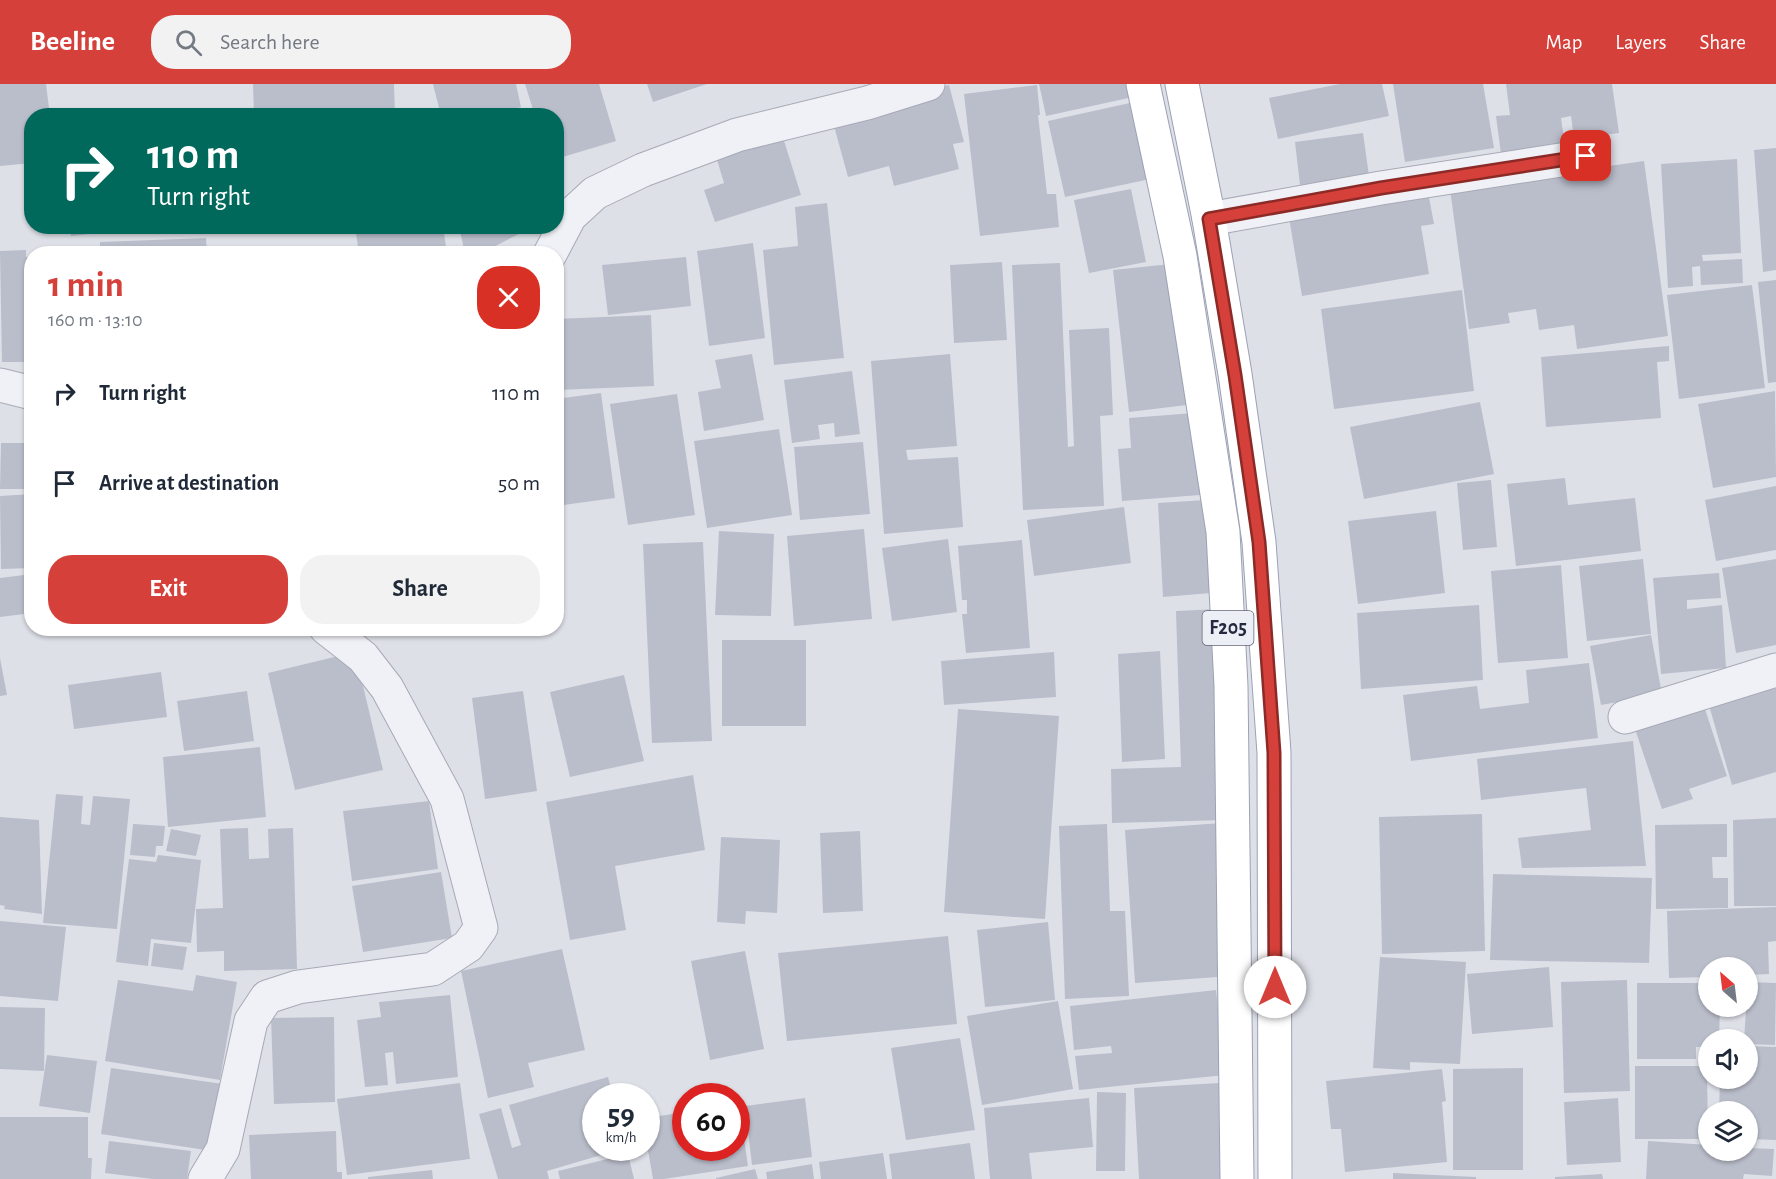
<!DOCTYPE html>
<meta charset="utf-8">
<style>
body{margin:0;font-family:"Alegreya Sans",sans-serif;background:#f2f2f3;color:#1f2937;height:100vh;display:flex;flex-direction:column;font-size:22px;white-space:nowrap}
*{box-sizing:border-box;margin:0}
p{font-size:20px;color:#747a83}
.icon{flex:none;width:33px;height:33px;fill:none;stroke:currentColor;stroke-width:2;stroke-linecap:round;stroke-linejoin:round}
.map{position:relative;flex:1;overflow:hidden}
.side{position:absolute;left:24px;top:162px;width:540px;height:390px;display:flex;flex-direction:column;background:#fff;border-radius:24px;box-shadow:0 2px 4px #0004}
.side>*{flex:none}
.top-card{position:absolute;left:24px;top:24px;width:540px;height:126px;border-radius:24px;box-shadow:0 2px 4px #0004;background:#00695c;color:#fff;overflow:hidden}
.needle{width:39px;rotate:332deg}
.fabs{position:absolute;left:1698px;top:873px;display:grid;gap:12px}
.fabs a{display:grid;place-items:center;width:60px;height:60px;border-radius:50%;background:#fff;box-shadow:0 2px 4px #0004;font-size:30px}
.speed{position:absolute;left:582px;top:999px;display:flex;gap:12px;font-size:30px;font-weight:700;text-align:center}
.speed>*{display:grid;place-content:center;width:78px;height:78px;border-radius:50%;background:#fff;box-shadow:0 2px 4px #0004;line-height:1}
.speed small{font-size:15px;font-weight:400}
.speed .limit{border:9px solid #d22;background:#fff;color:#111}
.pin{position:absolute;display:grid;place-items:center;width:51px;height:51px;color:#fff;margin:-26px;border-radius:12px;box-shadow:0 3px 9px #0006}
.me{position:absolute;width:66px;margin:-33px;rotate:0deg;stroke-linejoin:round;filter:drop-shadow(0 0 4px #0008)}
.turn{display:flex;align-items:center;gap:21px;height:126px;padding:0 24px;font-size:27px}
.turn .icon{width:78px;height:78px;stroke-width:2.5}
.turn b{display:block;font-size:42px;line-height:51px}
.round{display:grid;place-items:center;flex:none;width:63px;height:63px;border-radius:24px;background:#f2f2f3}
.summary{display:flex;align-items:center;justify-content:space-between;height:102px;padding:0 24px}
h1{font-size:36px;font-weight:700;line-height:45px;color:#d6403a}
.primary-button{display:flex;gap:12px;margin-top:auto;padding:12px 24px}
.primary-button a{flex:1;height:69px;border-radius:24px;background:#d6403a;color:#fff;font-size:24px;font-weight:700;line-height:69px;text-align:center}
.primary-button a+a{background:#f2f2f3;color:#1f2937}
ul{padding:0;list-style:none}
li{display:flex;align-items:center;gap:18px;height:90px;padding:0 24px}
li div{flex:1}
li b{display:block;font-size:22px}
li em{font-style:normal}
header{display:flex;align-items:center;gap:36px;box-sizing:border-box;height:84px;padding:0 30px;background:#d6403a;color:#fff}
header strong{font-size:28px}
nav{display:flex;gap:33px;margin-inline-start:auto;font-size:21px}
.search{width:420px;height:54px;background:#f2f2f3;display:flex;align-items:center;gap:15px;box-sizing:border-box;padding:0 21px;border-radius:24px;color:#747a83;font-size:22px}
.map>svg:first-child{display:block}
</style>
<header>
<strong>Beeline</strong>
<div class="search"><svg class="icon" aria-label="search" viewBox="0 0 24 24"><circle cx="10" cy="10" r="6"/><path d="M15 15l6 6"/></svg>Search here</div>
<nav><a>Map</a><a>Layers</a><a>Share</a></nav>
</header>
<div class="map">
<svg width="1776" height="1095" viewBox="0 0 1776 1095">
<rect width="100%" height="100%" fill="#dee0e8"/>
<!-- building -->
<g fill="#babecb">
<path d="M0 0H46L50 32H32V79L0 82Z"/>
<path d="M253 0H394L395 32H254Z"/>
<path d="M433 0H516L521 23 488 32H441Z"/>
<path d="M525 0H599L616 57 556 75V32H535Z"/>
<path d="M647 0H707L653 18Z"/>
<path d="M1039 0H1130L1133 13 1046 32Z"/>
<path d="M1340 0H1382L1389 32 1278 55 1269 14Z"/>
<path d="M1393 0H1483L1494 64 1405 78Z"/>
<path d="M1506 0H1612L1619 49 1574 55 1571 32 1561 34 1565 62 1501 70 1496 32 1510 31Z"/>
<path d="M949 1 964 58 953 60 959 85 894 102 889 82 848 93 831 31Z"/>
<path d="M1037 1 1040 31H1038L1047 110H1056L1059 143 980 152 964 10Z"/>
<path d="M1139 17 1155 94 1065 113 1048 37Z"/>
<path d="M780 44 801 111 715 138 704 106 724 99 714 66Z"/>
<path d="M1363 49 1369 92 1300 101 1295 58Z"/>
<path d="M1776 64V186L1763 188 1754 66Z"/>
<path d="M1737 75 1741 169 1702 171 1703 177 1742 175 1743 199 1701 201 1700 182 1692 183 1693 202 1668 204 1661 80Z"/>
<path d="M1644 77 1668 252 1577 265 1574 241 1539 246 1536 225 1508 229 1510 239 1469 245 1450 105Z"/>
<path d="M1427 103 1434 140 1421 142 1429 190 1302 212 1288 127Z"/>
<path d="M1131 105 1146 178 1089 189 1074 116Z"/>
<path d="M827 119 844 274 774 281 763 166 798 162 795 123Z"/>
<path d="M70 142H145V144L71 152Z"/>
<path d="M355 142H443L447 170H359Z"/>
<path d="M459 142H534L480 170H465Z"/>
<path d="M206 154 207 170H100V158Z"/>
<path d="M753 159 765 254 709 262 697 167Z"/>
<path d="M87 165V170H44V166Z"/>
<path d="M26 166V173L32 172V278H2L0 167Z"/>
<path d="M686 173 691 222 608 231 602 181Z"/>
<path d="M1002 178 1007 256 954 259 950 181Z"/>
<path d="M1060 179 1068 363 1074 362 1069 246 1109 244 1113 331 1100 332 1104 422 1023 426 1012 181Z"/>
<path d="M1180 179 1195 320 1129 328 1113 186Z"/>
<path d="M1776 196V298L1768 299 1758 198Z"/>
<path d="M1752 201 1765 304 1679 315 1667 211Z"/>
<path d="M1462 206 1474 307 1334 325 1321 225Z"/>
<path d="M651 231 654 302 558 306 556 235Z"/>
<path d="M1669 262V277L1657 278 1661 334 1546 343 1541 273Z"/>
<path d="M752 270 764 336 704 347 698 308 721 304 715 276Z"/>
<path d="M950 270 957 362 906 366 908 376 958 373 963 443 884 450 871 277Z"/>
<path d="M852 287 860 350 835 353 834 339 818 341 820 355 792 359 784 296Z"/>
<path d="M1775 307 1776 393 1713 404 1698 320Z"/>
<path d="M601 309 615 414 556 422V315Z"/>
<path d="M677 310 695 431 628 441 610 320Z"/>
<path d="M1480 318 1494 390 1364 415 1350 343Z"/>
<path d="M1194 329 1200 411 1122 417 1118 365 1131 364 1129 334Z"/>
<path d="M779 345 792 431 707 444 694 357Z"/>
<path d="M863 358 870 430 800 436 794 363Z"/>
<path d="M1 359H32V405H0Z"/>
<path d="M1565 394 1568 421 1635 414 1641 467 1516 482 1507 400Z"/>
<path d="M1491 396 1497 463 1463 466 1457 399Z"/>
<path d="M1776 402V466L1716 477 1705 416Z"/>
<path d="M32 410V484L1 485 0 412Z"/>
<path d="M1206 416 1211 509 1163 513 1158 419Z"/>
<path d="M1124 423 1131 479 1034 492 1027 436Z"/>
<path d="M1436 427 1445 509 1358 520 1348 437Z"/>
<path d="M864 445 872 535 794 542 787 452Z"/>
<path d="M719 447 774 450 771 532 715 531Z"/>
<path d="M948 455 957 528 892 537 882 464Z"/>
<path d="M1022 456 1030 564 966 569 962 530H967V516H962L958 462Z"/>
<path d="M703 458 712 657 652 659 643 460Z"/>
<path d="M1643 475 1651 550 1587 557 1579 482Z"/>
<path d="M1776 475V561L1736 569 1722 484Z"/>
<path d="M1561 481 1568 574 1498 579 1491 487Z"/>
<path d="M1719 489 1721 514 1687 516V525L1722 521 1726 584 1661 590 1653 494Z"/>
<path d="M32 490V529L0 533V494Z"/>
<path d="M1479 521 1483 596 1361 605 1357 529Z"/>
<path d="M1219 525 1226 736 1112 739 1111 685 1181 683 1176 527Z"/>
<path d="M1651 551 1662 610 1601 621 1590 562Z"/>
<rect x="722" y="556" width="84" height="86"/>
<path d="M1160 567 1165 675 1122 678 1118 570Z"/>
<path d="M355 568 383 686 295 706 268 589Z"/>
<path d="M1054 568 1056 613 944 621 941 577Z"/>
<path d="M0 574 7 611 0 612Z"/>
<path d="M1589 579 1598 654 1411 677 1403 611 1477 602 1480 625 1529 619 1526 586Z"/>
<path d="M161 588 167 633 74 645 68 601Z"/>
<path d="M624 591 644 677 570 693 550 608Z"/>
<path d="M1776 599V688L1732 701 1708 618Z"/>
<path d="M247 607 254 657 184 667 177 617Z"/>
<path d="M523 607 537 707 485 715 472 614Z"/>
<path d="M1703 619 1727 692 1689 705 1693 715 1662 725 1634 642Z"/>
<path d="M958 625 1059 632 1045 835 944 828Z"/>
<path d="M1633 657 1646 782 1522 784 1518 754 1591 746 1586 704 1481 716 1477 675Z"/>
<path d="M260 663 266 733 168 743 163 673Z"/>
<path d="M693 691 705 766 615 782 626 846 570 856 546 718Z"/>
<path d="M56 710 83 712 81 740 90 741 93 712 130 715 117 845 43 839Z"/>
<path d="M429 717 438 785 352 797 343 727Z"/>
<path d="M1482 730 1485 867 1382 870 1379 733Z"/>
<path d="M0 733 39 736 42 830 4 825 5 822 0 821Z"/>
<path d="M1776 734V822H1734L1733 736Z"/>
<path d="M1221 739 1231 892 1135 899 1125 746Z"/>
<path d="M133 740 165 742 163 762H156L155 773 130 771Z"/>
<path d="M1107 740 1110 827H1125L1129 912 1065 915 1059 742Z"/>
<path d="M1727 740V773H1712L1713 794H1728V824L1656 825 1655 741Z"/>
<path d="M248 744 249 775 269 774 268 745 293 744 297 885 224 887V867L197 868 196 825 223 824 220 745Z"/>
<path d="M171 745 201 751 196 772 166 767Z"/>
<path d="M860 747 863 827 823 829 820 749Z"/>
<path d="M721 753 780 756 777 829 746 827 745 840 717 838Z"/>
<path d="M158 771 201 776 191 859 151 855 148 882 116 878 129 775 156 778Z"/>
<path d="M441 788 452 854 363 868 352 802Z"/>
<path d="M1493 790 1652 794 1649 879 1490 876Z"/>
<path d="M1776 823V857L1768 858 1769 890 1748 891V884H1708V893L1669 894 1667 827Z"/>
<path d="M0 837 66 843 58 917 0 912Z"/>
<path d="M1048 838 1055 916 985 923 977 846Z"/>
<path d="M948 852 957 940 787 957 778 869Z"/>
<path d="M154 859 187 863 183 886 151 882Z"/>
<path d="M562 865 585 966 528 979 534 1003 488 1014 461 887Z"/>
<path d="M745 867 764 965 710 976 691 877Z"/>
<path d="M1380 873 1466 878 1460 980 1410 978V986L1373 984Z"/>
<path d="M1549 883 1553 943 1472 950 1467 890Z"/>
<path d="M196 891 237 898 220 996 105 977 118 896 193 907Z"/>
<path d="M1627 896 1630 1007 1564 1009 1561 898Z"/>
<path d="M1748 898 1776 899 1775 961 1748 960V956H1744Z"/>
<path d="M1637 899H1708V922H1720L1719 956H1708V963H1696V975H1637Z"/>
<path d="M1216 906 1225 991 1079 1006 1075 972 1112 969 1111 962 1074 966 1070 922Z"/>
<path d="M450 911 458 993 396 1000 393 968 385 969 388 1001 365 1003 357 936 381 933 379 918Z"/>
<path d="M1058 917 1073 1005 982 1021 967 932Z"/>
<path d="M0 923 45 924 44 987 0 985Z"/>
<path d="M334 933 335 1018 274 1020 271 934Z"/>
<path d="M960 954 975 1046 906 1056 891 964Z"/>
<path d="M1748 962 1776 963V1056L1748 1055V1028H1719L1720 994H1748Z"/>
<path d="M47 971 97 977 90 1029 39 1022Z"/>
<path d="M1635 982H1707L1708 1055H1635Z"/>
<path d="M111 984 223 1000 212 1067 101 1050Z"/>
<path d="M1523 984V1086H1453V985Z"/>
<path d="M1442 985 1446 1017 1442 1018 1447 1078 1345 1088 1341 1045H1331L1326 997Z"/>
<path d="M608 993 613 1012H596V1064H625L547 1087 549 1095H498L479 1030 501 1024 512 1064 521 1061 509 1021Z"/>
<path d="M460 999 470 1075 347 1091 337 1015Z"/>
<path d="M1219 999 1225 1095H1139L1134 1004Z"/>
<path d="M1097 1008 1126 1009 1125 1087H1096Z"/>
<path d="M805 1014 812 1073 752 1081 745 1022Z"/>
<path d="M1089 1014 1093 1063 1029 1069 1032 1095H990L984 1024Z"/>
<path d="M1618 1014 1621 1078 1567 1081 1564 1018Z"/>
<path d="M739 1020 748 1082 664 1095H653L646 1055V1034L686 1028V1064H736V1021Z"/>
<path d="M0 1033H88V1074H92L91 1095H0Z"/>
<path d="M336 1047 337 1088H342V1095H251L249 1051Z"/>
<path d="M109 1057 191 1067 187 1095H153L105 1089Z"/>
<path d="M1648 1057 1708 1061V1066H1748V1064L1774 1065 1772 1092 1744 1090 1743 1095H1646Z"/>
<path d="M970 1059 975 1095H892L889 1070Z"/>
<path d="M883 1069 887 1095H821L819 1078Z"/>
<path d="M628 1070 634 1095H560L558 1087Z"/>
<path d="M812 1080 814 1095H767L766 1088Z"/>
<path d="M755 1085 758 1095H716V1094Z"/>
<path d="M432 1086 433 1095H368V1093Z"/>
<path d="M1393 1089 1476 1093V1095H1393Z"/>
<path d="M1602 1090 1603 1095H1555V1093Z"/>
</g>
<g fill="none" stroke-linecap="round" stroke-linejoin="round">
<defs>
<g id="minor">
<path d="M1209 135 1381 104 1586 72"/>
<path d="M550 170 570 132 595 109 643 86 737 51 867 19 928 0"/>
<path d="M0 301 32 309"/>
<path d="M1625 633 1776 586"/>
<path d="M205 1095 223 1065 251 937 267 913 298 903 433 885 468 862 481 844 447 715 387 604 363 573 326 544"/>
</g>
<g id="major">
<path d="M1143 0 1180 172 1223 448 1231 602 1237 1095"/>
<path d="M1182 0 1209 135 1235 290 1259 458 1274 669 1275 1095"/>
</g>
</defs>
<!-- minor casing -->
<use href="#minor" stroke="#a7a9b6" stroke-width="35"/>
<!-- major casing -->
<use href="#major" stroke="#9ca1b5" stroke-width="35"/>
<!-- minor -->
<use href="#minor" stroke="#f0f1f6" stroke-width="33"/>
<!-- major -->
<use href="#major" stroke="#fff" stroke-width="33"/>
</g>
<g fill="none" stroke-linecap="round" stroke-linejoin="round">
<defs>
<path id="route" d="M1275 903 1274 669 1259 458 1235 291 1209 135 1381 104 1586 72"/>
</defs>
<!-- route casing -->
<use href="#route" stroke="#8b2a26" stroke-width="15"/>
<!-- route -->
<use href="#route" stroke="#d6403a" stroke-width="10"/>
</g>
<g text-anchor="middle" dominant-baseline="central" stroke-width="4.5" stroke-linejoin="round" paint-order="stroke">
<!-- shield labels -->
<rect fill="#edeff6" stroke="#626577" stroke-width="1.5" x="1202.5" y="527" width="51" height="34" rx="4.5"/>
<g font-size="20" font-weight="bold" fill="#262a40">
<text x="1228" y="544">F205</text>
</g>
</g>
</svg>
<div class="fabs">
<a><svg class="needle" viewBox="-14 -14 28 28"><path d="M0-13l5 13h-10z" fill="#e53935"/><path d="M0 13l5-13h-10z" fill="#747a83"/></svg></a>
<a><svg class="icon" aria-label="sound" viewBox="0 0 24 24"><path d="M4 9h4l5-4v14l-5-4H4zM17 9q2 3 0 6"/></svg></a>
<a><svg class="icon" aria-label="layers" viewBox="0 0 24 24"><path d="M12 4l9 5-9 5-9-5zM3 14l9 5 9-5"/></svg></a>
</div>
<div class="speed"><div>59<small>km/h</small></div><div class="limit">60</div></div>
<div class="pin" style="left:1586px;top:72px;background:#d93025"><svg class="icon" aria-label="arrive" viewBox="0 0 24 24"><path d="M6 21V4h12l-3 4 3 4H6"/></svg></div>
<svg class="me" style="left:1275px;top:903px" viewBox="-20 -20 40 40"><circle r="19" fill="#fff"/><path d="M0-13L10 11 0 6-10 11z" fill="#d6403a"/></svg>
<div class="top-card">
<div class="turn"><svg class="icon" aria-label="right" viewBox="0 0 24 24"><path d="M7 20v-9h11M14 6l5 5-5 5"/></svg><div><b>110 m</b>Turn right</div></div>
</div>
<section class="side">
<div class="summary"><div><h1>1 min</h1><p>160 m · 13:10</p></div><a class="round" style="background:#d93025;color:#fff"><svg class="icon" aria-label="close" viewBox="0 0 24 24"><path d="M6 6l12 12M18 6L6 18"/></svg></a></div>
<ul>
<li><svg class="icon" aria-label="right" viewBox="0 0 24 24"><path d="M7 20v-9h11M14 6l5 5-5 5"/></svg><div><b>Turn right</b></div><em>110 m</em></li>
<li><svg class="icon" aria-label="arrive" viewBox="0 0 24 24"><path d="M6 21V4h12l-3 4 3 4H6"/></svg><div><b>Arrive at destination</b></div><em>50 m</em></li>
</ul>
<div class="primary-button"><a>Exit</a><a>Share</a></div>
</section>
</div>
